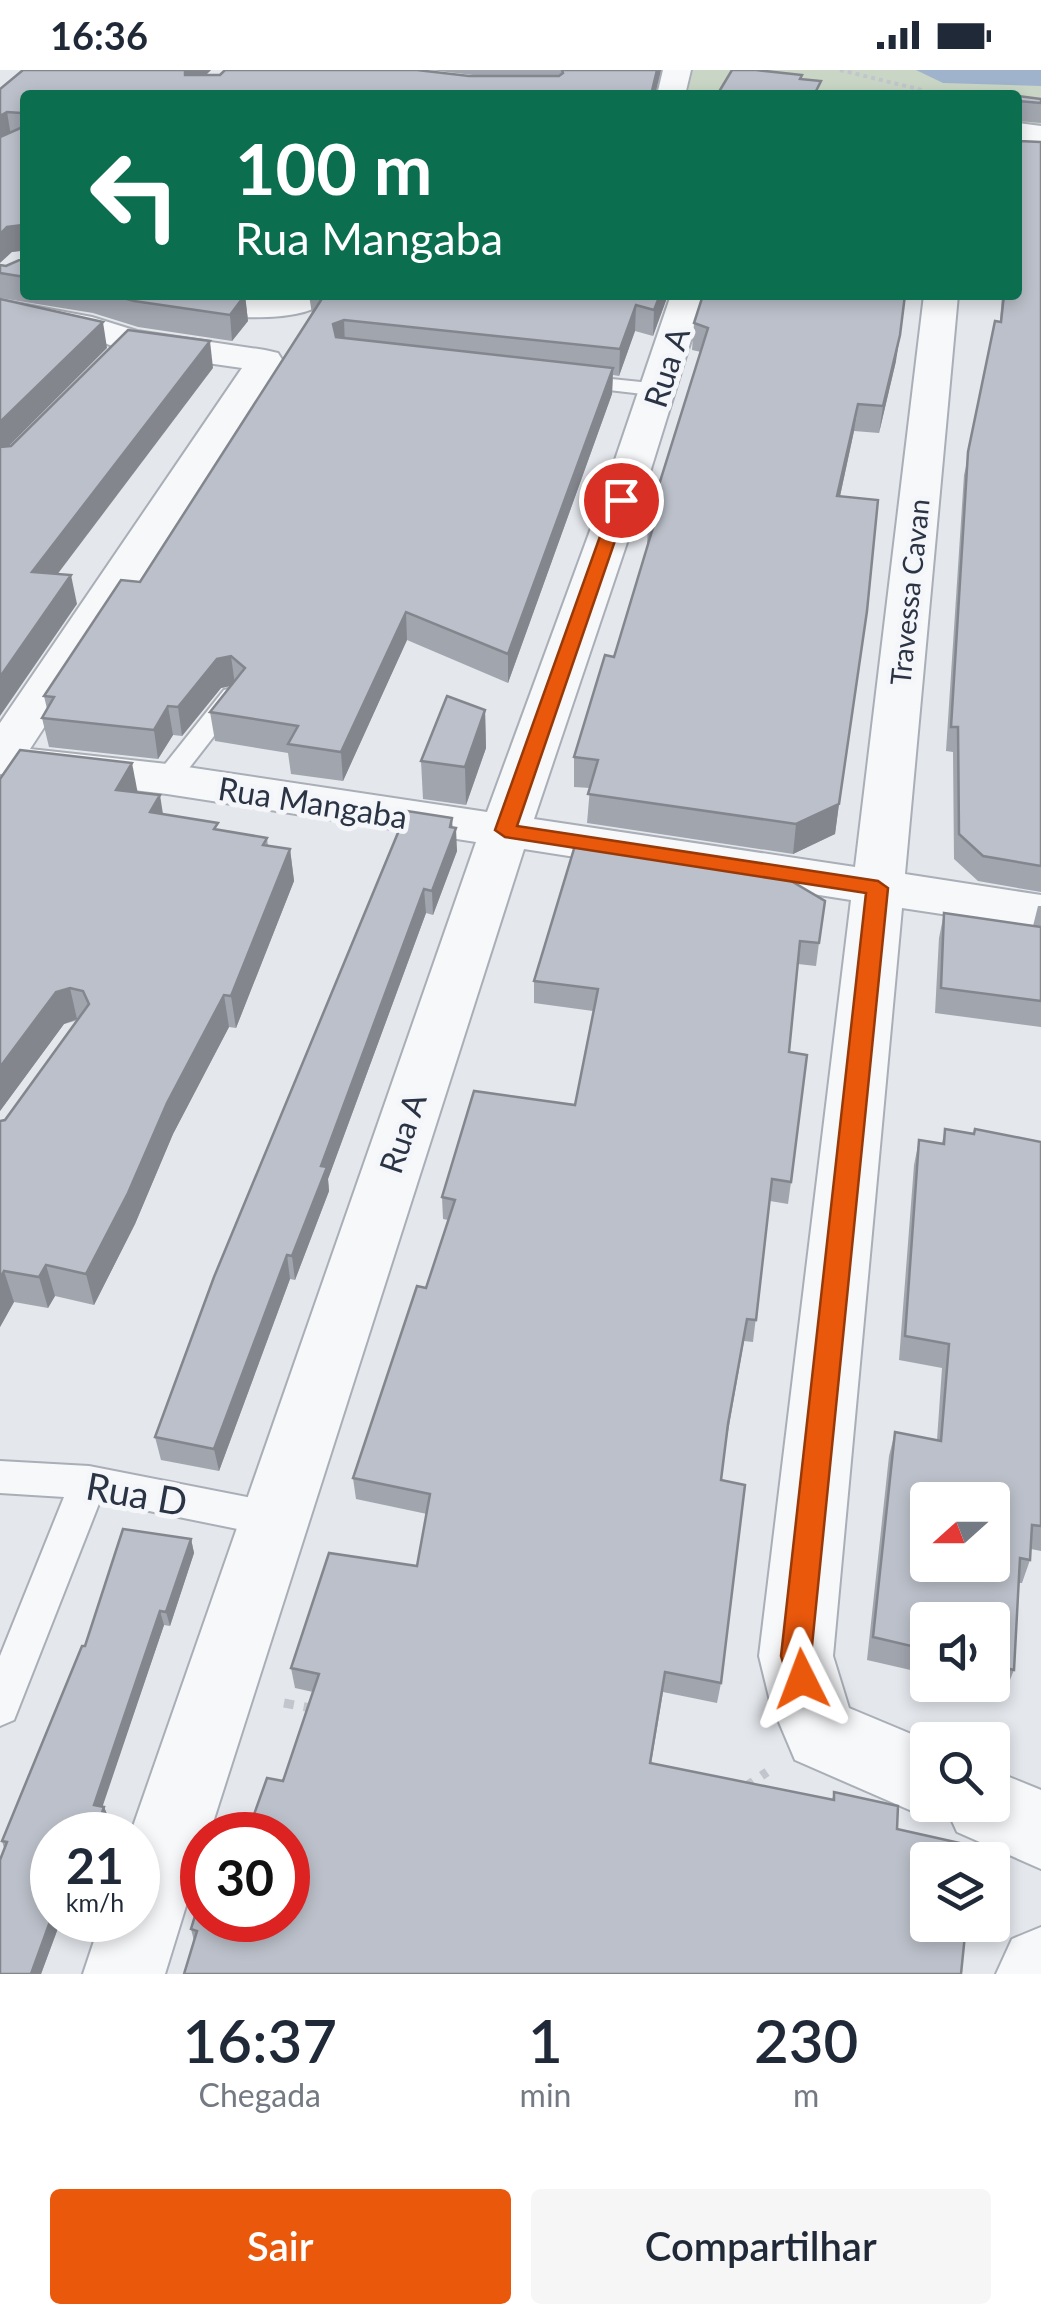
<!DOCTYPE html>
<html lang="pt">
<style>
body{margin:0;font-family:Lato,sans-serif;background:#f6f6f7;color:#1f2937;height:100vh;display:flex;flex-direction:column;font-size:38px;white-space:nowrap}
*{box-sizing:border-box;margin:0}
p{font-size:32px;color:#747a83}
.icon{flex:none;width:55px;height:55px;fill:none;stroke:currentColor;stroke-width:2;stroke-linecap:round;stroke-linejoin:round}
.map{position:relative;height:1904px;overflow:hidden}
.details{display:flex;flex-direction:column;background:#fff;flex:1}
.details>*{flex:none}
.banner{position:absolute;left:20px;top:20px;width:1002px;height:210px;border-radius:10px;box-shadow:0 5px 15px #0003;background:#0b6e4f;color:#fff;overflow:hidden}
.needle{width:65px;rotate:249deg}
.fabs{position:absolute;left:910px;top:1412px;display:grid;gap:20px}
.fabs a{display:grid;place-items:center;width:100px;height:100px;border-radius:10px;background:#fff;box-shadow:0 5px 15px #0003;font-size:50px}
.speed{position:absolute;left:30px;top:1742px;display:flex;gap:20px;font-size:50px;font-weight:700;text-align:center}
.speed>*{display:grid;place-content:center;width:130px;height:130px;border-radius:50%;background:#fff;box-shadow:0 5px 15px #0003;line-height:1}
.speed small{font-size:25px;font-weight:400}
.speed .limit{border:15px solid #d22;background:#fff;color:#111}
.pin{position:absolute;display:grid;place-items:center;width:85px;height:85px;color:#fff;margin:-42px;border:5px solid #fff;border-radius:50%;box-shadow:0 2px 10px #0007}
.me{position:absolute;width:110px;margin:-55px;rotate:357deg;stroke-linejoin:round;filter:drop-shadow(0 0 8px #0008)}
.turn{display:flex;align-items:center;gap:35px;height:210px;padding:0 50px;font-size:45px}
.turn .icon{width:130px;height:130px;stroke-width:2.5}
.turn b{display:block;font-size:70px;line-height:85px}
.eta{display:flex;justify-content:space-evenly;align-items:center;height:170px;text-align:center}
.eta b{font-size:60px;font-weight:600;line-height:70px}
.action{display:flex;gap:20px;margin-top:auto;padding:20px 50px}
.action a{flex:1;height:115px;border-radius:10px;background:#ea580c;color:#fff;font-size:40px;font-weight:600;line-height:115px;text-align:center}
.action a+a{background:#f6f6f7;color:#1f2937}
.status{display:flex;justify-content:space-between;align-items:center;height:70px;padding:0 50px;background:#fff;direction:ltr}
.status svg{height:28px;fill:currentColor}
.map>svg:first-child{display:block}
</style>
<div class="status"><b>16:36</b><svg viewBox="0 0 49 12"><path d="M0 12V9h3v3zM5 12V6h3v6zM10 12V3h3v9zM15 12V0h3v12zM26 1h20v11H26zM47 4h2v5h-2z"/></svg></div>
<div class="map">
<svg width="1041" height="1904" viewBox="0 0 1041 1904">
<rect width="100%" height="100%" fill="#e4e7ec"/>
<!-- green -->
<path fill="#c9d6c5" d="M693 0H1041V60L1018 57V25H723L688 21Z"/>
<!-- water -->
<path fill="#9fb4cc" d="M916 0H1041V16L943 13Z"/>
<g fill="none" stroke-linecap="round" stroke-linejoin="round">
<defs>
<g id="lane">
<path d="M573 305 660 314 670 320 660 326 566 315V307Z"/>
<path d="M233 618 245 625 242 630 176 715H158L154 709 158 703 224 620Z"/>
<path d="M0 1391 89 1396 272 1432 285 1437 291 1449 285 1461 272 1466 100 1431 14 1650 0 1656V1586L64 1427 0 1423Z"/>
</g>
<g id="street">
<path d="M663 0H691L685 25H657Z"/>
<path d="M1018 53 1041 56V74L1018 71Z"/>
<path d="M112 225 254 229 332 225C304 265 173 240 129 235L117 232Z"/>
<path d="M671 225H705L642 428 534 749 855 797 924 225H958L905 804 1041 825V859L902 838 833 1586 849 1638 928 1671V1735H992V1700L1041 1720V1799L957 1762 947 1740 928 1748 795 1690 770 1631 759 1586 851 830 524 779 209 1765H202V1784L165 1904H83L101 1850H138V1765H130L476 772 167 724 0 704V653L242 298 130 282 84 266 0 250V230L92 247 137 261 265 280 278 283 283 291 30 679 167 694 487 742 602 428Z"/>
<path d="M1041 1857V1904H996L1012 1869Z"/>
</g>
</defs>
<!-- lane casing -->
<use href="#lane" stroke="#a9aeb7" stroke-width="4"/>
<!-- street casing -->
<use href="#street" stroke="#a9aeb7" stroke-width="4"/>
<!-- path-far1 -->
<path stroke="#c2c5cb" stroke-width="4" stroke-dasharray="4 4" stroke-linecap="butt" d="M840 0 922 20 921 25"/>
<!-- path -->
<g stroke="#c2c5cb" stroke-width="9" stroke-dasharray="10 10" stroke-linecap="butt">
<path d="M284 1633 316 1639"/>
<path d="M745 1717 767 1702"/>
</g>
<!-- lane -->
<use href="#lane" fill="#f7f8fa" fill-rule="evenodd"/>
<!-- street -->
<use href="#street" fill="#f7f8fa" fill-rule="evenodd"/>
</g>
<!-- wall -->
<g fill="#a1a5ae">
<path d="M211 0 206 5 482 6 430 0H661L655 25H25V225H245L248 251 232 271 138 257 93 243 0 228V195L6 196 22 189V181L12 182 0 19Z"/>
<path d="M1018 26 1041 29V53L1019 51V71L1041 72V822L978 811 954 789 953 682 946 681 964 405 1000 251 1002 225H1018Z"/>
<path d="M309 225H668L653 266 635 261 619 306 613 305 612 324 508 613 407 570 343 711 291 704 288 683 215 671 210 642 231 616 221 618 182 666 173 665 158 689 49 677 42 648 47 639 44 626 140 512 312 244Z"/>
<path d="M694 253 896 291 879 363 854 361 840 426 839 734 835 764 793 784 587 753 590 718 574 717V687L614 587 647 478 648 450 701 282 692 280Z"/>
<path d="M485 640 486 678 466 735 423 729 421 691Z"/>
<path d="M0 709 137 722 163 744 219 760 267 768 268 776 290 779 294 811 236 958 229 957 173 1064 135 1154 94 1235 55 1226 48 1238 14 1232 0 1257V1051L5 1050 78 950 64 954 0 1041Z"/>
<path d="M453 757 457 781 433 845 426 843 328 1109 329 1121 295 1210 290 1209 219 1401 161 1390 155 1367Z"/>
<path d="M577 769 819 873 816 896 798 894 789 982 791 1112 788 1134 770 1131 753 1272 744 1271 726 1373 721 1410V1613L717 1633 663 1622 651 1694 832 1730 834 1722 898 1736 194 1871 191 1859 251 1753 283 1711 313 1622 295 1618 291 1598 417 1496 427 1444 356 1429 353 1408 426 1218 448 1150 443 1149 442 1127 575 1035 593 941 534 933V911Z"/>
<path d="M1038 836H1041V957L935 943 939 868 944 843 1033 856Z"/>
<path d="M945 1059 1041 1072V1481L1031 1479 1030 1490 1022 1513H1019L1014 1600 1005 1622 975 1615H992V1550H928V1604L867 1590 889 1386 895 1362 937 1370 942 1298 899 1290 914 1095 919 1070 942 1073Z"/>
<path d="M191 1469 194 1483 170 1556 164 1555 102 1736 104 1737 109 1749 52 1765V1850H61L41 1904 2 1771 85 1576Z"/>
</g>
<!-- shaded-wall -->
<g fill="#83868d">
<path d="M185 0H211L187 22Z"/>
<path d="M657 0H661L655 25H651Z"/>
<path d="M7 42 11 66 0 72V46Z"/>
<path d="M23 155 25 180 12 182 0 193V164L7 157Z"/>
<path d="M245 225 248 251 232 271 230 245Z"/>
<path d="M660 225H668L653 266 654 240Z"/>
<path d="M636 235 635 261 619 306 620 279Z"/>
<path d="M344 250 345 276 335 280 333 254Z"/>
<path d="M103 252 107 278 0 385V352Z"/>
<path d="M900 265 896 291 879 363 883 336Z"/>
<path d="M210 271 213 298 38 530 32 502Z"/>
<path d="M613 298 612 324 508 613V584Z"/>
<path d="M858 334 854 361 834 454 837 426Z"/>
<path d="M71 505 77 534 0 646V607Z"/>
<path d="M406 542 407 570 343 711 341 682Z"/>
<path d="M231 586 235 615 221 618 182 666 178 637 217 589Z"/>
<path d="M168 636 173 665 158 689 154 660Z"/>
<path d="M485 640 486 678 466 735 465 697Z"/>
<path d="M132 693 138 724 116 720Z"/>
<path d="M160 725 165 757 150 742Z"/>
<path d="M839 734 835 764 793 784 796 754Z"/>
<path d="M452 748 453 766 456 758 457 781 433 845 432 821Z"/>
<path d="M290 779 294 811 236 958 231 926Z"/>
<path d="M424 819 426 843 328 1109 329 1121 295 1210 292 1186 321 1096Z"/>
<path d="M70 918 77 949 64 954 0 1041V997L56 922Z"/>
<path d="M224 925 229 957 173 1064 135 1154 94 1235 86 1204 167 1033Z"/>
<path d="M287 1185 290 1209 219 1401 214 1379Z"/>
<path d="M46 1195 55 1226 48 1238 39 1207Z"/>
<path d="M4 1201 14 1232 0 1257V1208Z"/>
<path d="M191 1469 194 1483 170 1556 166 1542Z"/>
<path d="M160 1541 164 1555 99 1747 94 1735Z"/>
<path d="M104 1737 109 1749 103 1765H94Z"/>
<path d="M52 1846V1850H61L41 1904H31Z"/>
</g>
<!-- building -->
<g fill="#bbc0ca" stroke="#83868d" stroke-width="2.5" fill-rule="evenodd">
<path d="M23 0H185V5H220L225 0H417L469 6H559L563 3 562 0H657L651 25H25V207L0 203V195L6 196 22 189 23 155 7 157 0 164V67L25 56 21 43 7 42 0 46V19Z"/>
<path d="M732 0H756L802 5 800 9 821 11 814 25H717Z"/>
<path d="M1018 26 1041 29V33L1019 31V71L1041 72V796L983 786 959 764 958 657H951L968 382 995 251 1001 252 1004 225H1018Z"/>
<path d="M113 225H245L230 245 134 231Z"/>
<path d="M320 225H660L654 240 636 235 620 279 344 250 333 254 336 267 613 298 508 584 406 542 341 682 288 674 298 656 210 642 245 598 231 586 217 589 178 637 168 636 154 660 42 648 54 627 44 626 121 510 140 512 323 227Z"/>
<path d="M703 225H905L900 265 883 336 858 334 837 426 878 430 867 541 839 734 796 754 588 724 598 690 574 687 605 585 614 587 655 451 648 450 708 258 694 253Z"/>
<path d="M0 229 103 252 0 352Z"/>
<path d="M128 260 210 271 32 502 71 505 0 607V377L11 376Z"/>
<path d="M447 626 485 640 465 697 421 691Z"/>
<path d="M20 680 132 693 116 720 160 725 150 742 218 753 214 759 267 768 263 775 290 779 231 926 224 925 167 1033 128 1123 86 1204 46 1195 39 1207 4 1201 0 1208V1051L5 1050 89 934 83 921 70 918 56 922 0 997V709Z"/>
<path d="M407 741 452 748 450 757 456 758 432 821 424 819 321 1096 327 1097 292 1186 287 1185 214 1379 155 1367 214 1207Z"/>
<path d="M577 769 769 798 825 831 819 873 800 871 789 982 807 985 791 1112 772 1109 756 1250 747 1249 728 1354 721 1410 745 1415 721 1613 665 1602 650 1693 834 1730V1722L898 1736 897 1759 973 1776 972 1790H928V1855H966L961 1904H184L197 1861 191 1859 202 1823V1850H288V1765H222L228 1747 251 1753 267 1708 283 1711 319 1604 291 1598 329 1483 417 1496 430 1424 353 1408 417 1216 426 1218 455 1130 442 1127 474 1021 575 1035 598 919 534 911Z"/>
<path d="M944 843 1041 857V931L941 918Z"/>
<path d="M945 1059 974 1064 975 1059 1041 1072V1456L1032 1455 1030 1490 1020 1488 1014 1600 992 1595V1550H928V1580L873 1567 895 1362 941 1371 949 1274 905 1266 919 1070 944 1074ZM928 1430H992V1495H928Z"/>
<path d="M123 1459 191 1469 166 1542 160 1541 94 1735 104 1737 94 1765H52V1846L31 1904H0V1790L7 1772 2 1771 82 1576H85Z"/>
</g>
<!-- route -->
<path fill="#ea580c" stroke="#983908" stroke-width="2.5" d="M621 425 629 430 517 756 878 811 888 818 811 1586 817 1609 812 1619 802 1623 791 1619 781 1586 866 823 505 767 495 760 613 430Z"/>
<g text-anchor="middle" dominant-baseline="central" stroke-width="10" stroke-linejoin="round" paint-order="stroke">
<!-- far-street labels -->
<g font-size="28" fill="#2b3445" stroke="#f4f6f9">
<text transform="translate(909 522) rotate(-84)">Travessa Cavan</text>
</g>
<!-- street labels -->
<g font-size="32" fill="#2b3445" stroke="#f4f6f9">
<text transform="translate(666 297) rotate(-72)">Rua A</text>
<text transform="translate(313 732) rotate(9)">Rua Mangaba</text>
<text transform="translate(402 1063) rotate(-71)">Rua A</text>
</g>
<!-- near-street labels -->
<g font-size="38" fill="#2b3445" stroke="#f4f6f9">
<text transform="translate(137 1423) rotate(10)">Rua D</text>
</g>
</g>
</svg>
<div class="fabs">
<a><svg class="needle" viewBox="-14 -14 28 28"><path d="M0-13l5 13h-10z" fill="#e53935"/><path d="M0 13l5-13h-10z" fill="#747a83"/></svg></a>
<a><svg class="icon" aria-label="sound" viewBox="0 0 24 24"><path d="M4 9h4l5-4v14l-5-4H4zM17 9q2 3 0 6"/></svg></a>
<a><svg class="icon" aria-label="search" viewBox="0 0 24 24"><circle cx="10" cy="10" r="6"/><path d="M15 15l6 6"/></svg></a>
<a><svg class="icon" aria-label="layers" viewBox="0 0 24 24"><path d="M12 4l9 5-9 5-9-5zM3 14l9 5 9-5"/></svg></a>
</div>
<div class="speed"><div>21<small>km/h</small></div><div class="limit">30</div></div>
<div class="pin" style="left:621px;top:430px;background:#d93025"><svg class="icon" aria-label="arrive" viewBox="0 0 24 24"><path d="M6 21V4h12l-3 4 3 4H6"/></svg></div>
<svg class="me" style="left:802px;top:1609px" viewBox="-20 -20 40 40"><path d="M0-17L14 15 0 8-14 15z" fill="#ea580c" stroke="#fff" stroke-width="4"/></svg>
<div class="banner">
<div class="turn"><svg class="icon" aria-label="left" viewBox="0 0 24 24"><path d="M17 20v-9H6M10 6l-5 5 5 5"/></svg><div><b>100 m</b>Rua Mangaba</div></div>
</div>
</div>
<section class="details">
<div class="eta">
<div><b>16:37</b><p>Chegada</p></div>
<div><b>1</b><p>min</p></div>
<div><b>230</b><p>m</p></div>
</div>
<div class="action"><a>Sair</a><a>Compartilhar</a></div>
</section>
